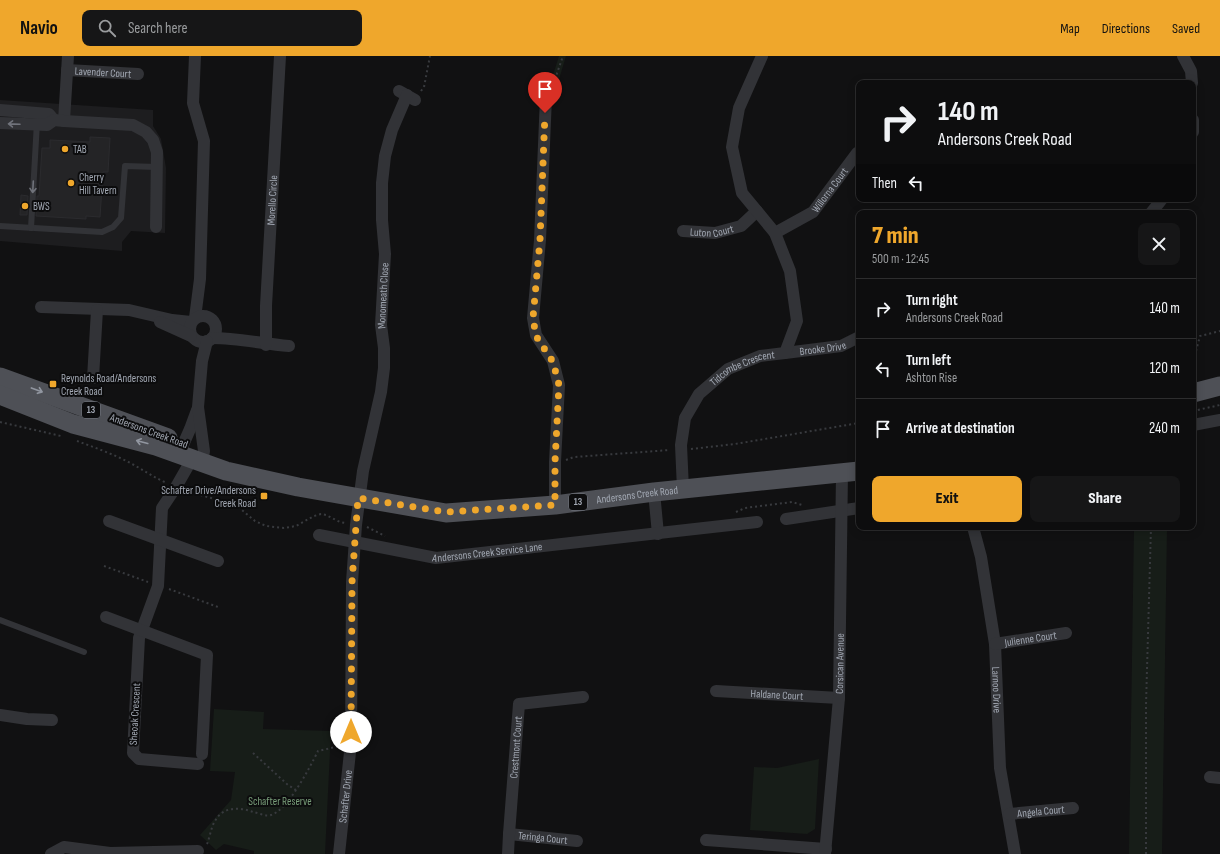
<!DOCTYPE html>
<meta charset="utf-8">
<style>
body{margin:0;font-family:"Sofia Sans Condensed",sans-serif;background:#161617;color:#f1f3f6;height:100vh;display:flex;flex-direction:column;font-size:15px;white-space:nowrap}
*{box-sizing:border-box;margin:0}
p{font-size:13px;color:#9a9c9e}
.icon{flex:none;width:22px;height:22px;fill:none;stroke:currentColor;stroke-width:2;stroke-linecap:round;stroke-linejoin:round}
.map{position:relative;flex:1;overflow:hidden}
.sheet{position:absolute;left:856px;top:154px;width:340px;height:320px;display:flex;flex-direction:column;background:#0d0d0e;border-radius:8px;box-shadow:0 2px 10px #0003,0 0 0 1px #2d2d2e}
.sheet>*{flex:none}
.banner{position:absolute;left:856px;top:24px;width:340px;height:122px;border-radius:8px;box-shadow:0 2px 10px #0003,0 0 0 1px #2d2d2e;background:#0d0d0e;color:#f1f3f6;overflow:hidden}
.pin{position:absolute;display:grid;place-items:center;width:34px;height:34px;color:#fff;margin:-41px -17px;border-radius:50% 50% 50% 0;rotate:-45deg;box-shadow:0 0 4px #0007}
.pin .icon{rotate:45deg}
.me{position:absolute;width:44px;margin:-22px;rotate:0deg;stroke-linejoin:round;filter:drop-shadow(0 0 3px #0008)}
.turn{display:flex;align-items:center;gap:14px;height:84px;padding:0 16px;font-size:18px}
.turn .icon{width:52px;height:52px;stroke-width:2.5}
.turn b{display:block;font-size:28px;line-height:34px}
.then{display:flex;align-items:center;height:38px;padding:0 16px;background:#0003;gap:8px;font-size:15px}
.round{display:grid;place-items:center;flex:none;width:42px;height:42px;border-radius:8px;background:#161617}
.overview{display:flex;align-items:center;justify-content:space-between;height:68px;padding:0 16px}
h1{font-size:24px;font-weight:800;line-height:30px;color:#efa72c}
.action{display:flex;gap:8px;margin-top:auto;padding:8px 16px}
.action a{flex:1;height:46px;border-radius:8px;background:#efa72c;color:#111;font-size:16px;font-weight:800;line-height:46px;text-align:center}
.action a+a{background:#161617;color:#f1f3f6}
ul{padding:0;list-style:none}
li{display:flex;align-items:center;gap:12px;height:60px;padding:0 16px;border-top:1px solid #2d2d2e}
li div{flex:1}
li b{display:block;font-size:15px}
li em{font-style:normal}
header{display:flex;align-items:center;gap:24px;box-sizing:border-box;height:56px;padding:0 20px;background:#efa72c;color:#111}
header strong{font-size:19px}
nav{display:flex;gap:22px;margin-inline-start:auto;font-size:14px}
.search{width:280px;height:36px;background:#161617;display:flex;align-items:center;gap:10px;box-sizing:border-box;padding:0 14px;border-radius:8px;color:#9a9c9e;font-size:15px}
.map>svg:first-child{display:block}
</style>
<header>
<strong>Navio</strong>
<div class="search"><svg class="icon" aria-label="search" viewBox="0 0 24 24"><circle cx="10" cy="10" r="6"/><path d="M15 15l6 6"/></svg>Search here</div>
<nav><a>Map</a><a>Directions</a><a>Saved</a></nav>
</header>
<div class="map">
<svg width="1220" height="798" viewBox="0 0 1220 798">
<rect width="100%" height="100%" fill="#111112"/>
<!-- built -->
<path fill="#1d1d1f" d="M0 44 153 54V70L161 83 166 112 165 177 131 175 122 186V195L0 185Z"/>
<!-- green -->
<g fill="#171d18">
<path d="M559 0H566L557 30 547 27 554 16Z"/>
<path d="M1134 471H1167L1162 798H1129Z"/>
<path d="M214 653 264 656 263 673 331 675 325 798H254V795L224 788 216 794 200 779 231 744 235 716 210 715Z"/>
<path d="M819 703 815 773 807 778 750 774 754 711 777 712Z"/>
</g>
<!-- building -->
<g fill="#242426" stroke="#2b2b2e">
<path d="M90 81 110 82 108 116H103L100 161 86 160V163L36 160 37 140H39L42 92H50V84L90 86Z"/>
<path d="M21 139 28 140 27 159H20Z"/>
</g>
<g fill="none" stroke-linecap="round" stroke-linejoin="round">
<!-- path -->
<g stroke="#383a3e" stroke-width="2" stroke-dasharray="2 3" stroke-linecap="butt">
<path d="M550 32 555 23 563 0"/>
<path d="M421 35 424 31 430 0"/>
<path d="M1196 295 1200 280 1220 275"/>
<path d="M1193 355 1220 349"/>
<path d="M0 366 61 380"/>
<path d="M77 385C96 392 116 399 134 409 145 415 155 422 167 427"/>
<path d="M691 393 735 388 859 367"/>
<path d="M566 404 574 401 670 394"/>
<path d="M186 435 236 449 255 465 266 470 284 472 296 470 314 460 321 458 326 459 340 466 345 467"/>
<path d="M736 456 745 452 792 446 802 449"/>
<path d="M367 471 385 480"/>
<path d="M104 510 148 526"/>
<path d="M169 533 218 551"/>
<path d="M253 697 288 729 296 734"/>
<path d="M207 788C210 781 211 771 215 765 223 750 240 751 253 756 259 757 266 761 271 759 288 754 310 711 318 695L340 690"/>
<path d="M1146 798V649L1151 471"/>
</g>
<!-- service -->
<g stroke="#323337" stroke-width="6">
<path d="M0 170 102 176 113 171 121 162 125 110 157 111"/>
<path d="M31 172 37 66"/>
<path d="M0 564 84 596"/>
</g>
<!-- minor -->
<g stroke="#323337" stroke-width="12">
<path d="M195 0 193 47 204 85 200 223 195 262"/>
<path d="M1183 0 1191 15 1192 27"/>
<path id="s1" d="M67 14 138 18"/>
<path d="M399 35 415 44"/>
<path d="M546 41 540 184 533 262 536 279 553 305 559 329 555 406V449"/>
<path d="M0 54 49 58 54 64"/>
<path d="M1193 64V76"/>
<path d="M64 65 68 0"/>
<path d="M0 67 47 69 54 64 64 65 133 69 146 76 153 84 157 96 156 171"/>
<path d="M1151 157 1162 143"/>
<path id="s2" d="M683 175 715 177 741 170 757 155"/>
<path id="s3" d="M775 177 813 156 857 97"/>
<path d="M41 251 129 254 172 264 191 266"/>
<circle cx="203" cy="273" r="13"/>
<path d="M160 266 191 280"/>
<path d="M212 282C238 282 263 288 289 290"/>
<path id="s4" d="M266 289V250L280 0"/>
<path id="s5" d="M785 297 841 290 859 281"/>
<path d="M93 322 97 254"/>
<path d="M1193 369 1220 364"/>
<path d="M179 398 190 373 197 354"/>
<path d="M192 403 176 431 162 452 158 530 139 582 133 697 139 703 198 708"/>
<path d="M202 407 204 395 198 351 202 305 207 285"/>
<path id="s6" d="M683 433 681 389 685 362 699 338 728 313 760 300 785 297 797 265 790 215 775 177 742 137 732 91 739 52 762 0"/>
<path d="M654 436 658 478"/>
<path d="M786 463 859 452"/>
<path d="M109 465 218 505"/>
<path id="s7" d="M973 471 981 501 995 588 1000 712 1015 798"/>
<path id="s8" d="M319 479 436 502 757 466"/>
<path d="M106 561 207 599 202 698"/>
<path id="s9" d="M995 588 1066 577"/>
<path id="s10" d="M716 635 839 642"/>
<path d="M0 659 27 663 52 664"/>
<path d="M1210 721 1220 722"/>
<path id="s11" d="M1009 758 1073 752"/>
<path id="s12" d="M509 778 577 785"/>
<path d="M706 784 826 793"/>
<path d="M51 798 64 791 110 797 198 795"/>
<path id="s13" d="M339 798 351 687 352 526 356 469 363 415 381 336 384 312V292L381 269 385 198 382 164V127L385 100 392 74 407 39"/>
<path id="s14" d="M508 798 509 778 519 648 583 641"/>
<path id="s15" d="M825 798 839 642 842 417"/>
</g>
<!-- primary -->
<g stroke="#4e5056" stroke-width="19">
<path d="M0 321 168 382"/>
<path d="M1193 337 1220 330"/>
<path id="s16" d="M0 339 73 368 156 390 226 415 298 431 446 457 555 449 654 436 859 415"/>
</g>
</g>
<!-- one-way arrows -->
<defs><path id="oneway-shaft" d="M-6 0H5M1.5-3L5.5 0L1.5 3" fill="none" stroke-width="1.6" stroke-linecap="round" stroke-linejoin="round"/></defs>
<g stroke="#70737b">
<use href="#oneway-shaft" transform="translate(14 68) rotate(-178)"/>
<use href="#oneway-shaft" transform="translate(33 131) rotate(93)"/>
</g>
<g stroke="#9196a0">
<use href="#oneway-shaft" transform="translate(37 334) rotate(20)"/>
<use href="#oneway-shaft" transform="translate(142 386) rotate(-165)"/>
</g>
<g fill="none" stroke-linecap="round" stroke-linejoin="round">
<!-- route -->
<path stroke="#efa72c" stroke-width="7" stroke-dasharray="0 12.6" d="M351 676 352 526 358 442 446 456 555 449V406L559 329 553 306 536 280 533 262 540 184 545 57"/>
</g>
<!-- markers -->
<g fill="#efa72c" stroke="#0c0c0d" stroke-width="1.5">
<circle cx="65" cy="93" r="4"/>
<circle cx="71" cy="127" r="4"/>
<circle cx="25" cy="150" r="4"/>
<rect x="49" y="324" width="8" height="8" rx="2"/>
<rect x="260" y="436" width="8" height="8" rx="2"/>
</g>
<g text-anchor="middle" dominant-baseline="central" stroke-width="4" stroke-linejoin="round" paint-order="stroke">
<!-- shield labels -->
<g fill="#0c0c0d" stroke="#757981" stroke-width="1">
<rect x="82" y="346" width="18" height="16" rx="3"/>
<rect x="569" y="438" width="18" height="16" rx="3"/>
</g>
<g font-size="10" font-weight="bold" fill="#a2a8b3">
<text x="91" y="354">13</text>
<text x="578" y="446">13</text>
</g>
<!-- street labels -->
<g font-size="11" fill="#a2a8b3" stroke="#0c0c0d">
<text stroke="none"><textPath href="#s1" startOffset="36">Lavender Court</textPath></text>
<text stroke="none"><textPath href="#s3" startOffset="71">Willorna Court</textPath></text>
<text stroke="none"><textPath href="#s4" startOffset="145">Morello Circle</textPath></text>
<text stroke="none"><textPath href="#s2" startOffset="29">Luton Court</textPath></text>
<text stroke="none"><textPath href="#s13" startOffset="562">Monomeath Close</textPath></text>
<text stroke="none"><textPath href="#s5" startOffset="38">Brooke Drive</textPath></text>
<text stroke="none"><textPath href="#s6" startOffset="151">Tidcombe Crescent</textPath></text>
<text transform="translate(149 375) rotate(20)">Andersons Creek Road</text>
<text stroke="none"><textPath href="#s16" startOffset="655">Andersons Creek Road</textPath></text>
<text stroke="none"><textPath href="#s8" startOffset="171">Andersons Creek Service Lane</textPath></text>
<text stroke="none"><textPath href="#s9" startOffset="36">Julienne Court</textPath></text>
<text stroke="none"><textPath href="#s15" startOffset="191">Corsican Avenue</textPath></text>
<text stroke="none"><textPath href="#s7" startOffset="165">Larnoo Drive</textPath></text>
<text stroke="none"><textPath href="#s10" startOffset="61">Haldane Court</textPath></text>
<text transform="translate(135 658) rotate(-87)">Sheoak Crescent</text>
<text stroke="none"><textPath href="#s14" startOffset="107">Crestmont Court</textPath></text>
<text stroke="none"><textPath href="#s13" startOffset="58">Schafter Drive</textPath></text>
<text stroke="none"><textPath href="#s11" startOffset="32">Angela Court</textPath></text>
<text stroke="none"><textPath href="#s12" startOffset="34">Teringa Court</textPath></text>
</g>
<!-- poi labels -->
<g font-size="11" fill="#a2a8b3" stroke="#0c0c0d" text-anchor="start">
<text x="73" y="93">TAB</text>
<text x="79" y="121">Cherry<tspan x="79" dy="13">Hill Tavern</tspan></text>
<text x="33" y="150">BWS</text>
<text x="61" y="322">Reynolds Road/Andersons<tspan x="61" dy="13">Creek Road</tspan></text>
<text x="256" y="434" text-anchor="end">Schafter Drive/Andersons<tspan x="256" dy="13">Creek Road</tspan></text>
</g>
<!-- park labels -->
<g font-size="11" fill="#799e7a" stroke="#0c0c0d">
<text x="280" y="745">Schafter Reserve</text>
</g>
</g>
</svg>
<div class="pin" style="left:545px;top:57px;background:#d93025"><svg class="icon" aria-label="arrive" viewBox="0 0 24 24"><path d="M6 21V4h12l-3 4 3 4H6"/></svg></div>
<svg class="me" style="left:351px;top:676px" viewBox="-20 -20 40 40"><circle r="19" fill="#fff"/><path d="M0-13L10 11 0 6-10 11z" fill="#efa72c"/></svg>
<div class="banner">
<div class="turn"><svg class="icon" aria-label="right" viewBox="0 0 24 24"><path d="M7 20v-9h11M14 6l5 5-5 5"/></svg><div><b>140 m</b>Andersons Creek Road</div></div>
<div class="then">Then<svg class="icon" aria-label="left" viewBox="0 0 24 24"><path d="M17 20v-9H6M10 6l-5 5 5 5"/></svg></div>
</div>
<section class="sheet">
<div class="overview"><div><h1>7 min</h1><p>500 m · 12:45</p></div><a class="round"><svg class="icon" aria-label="close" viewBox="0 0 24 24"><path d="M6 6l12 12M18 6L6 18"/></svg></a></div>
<ul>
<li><svg class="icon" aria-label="right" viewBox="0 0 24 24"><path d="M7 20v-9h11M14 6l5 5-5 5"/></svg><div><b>Turn right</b><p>Andersons Creek Road</p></div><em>140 m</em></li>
<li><svg class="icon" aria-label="left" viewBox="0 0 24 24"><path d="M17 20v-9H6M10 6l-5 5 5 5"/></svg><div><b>Turn left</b><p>Ashton Rise</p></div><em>120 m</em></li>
<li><svg class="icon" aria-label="arrive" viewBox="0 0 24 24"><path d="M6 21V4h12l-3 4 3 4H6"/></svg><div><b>Arrive at destination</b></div><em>240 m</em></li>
</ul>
<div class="action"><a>Exit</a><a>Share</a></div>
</section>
</div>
